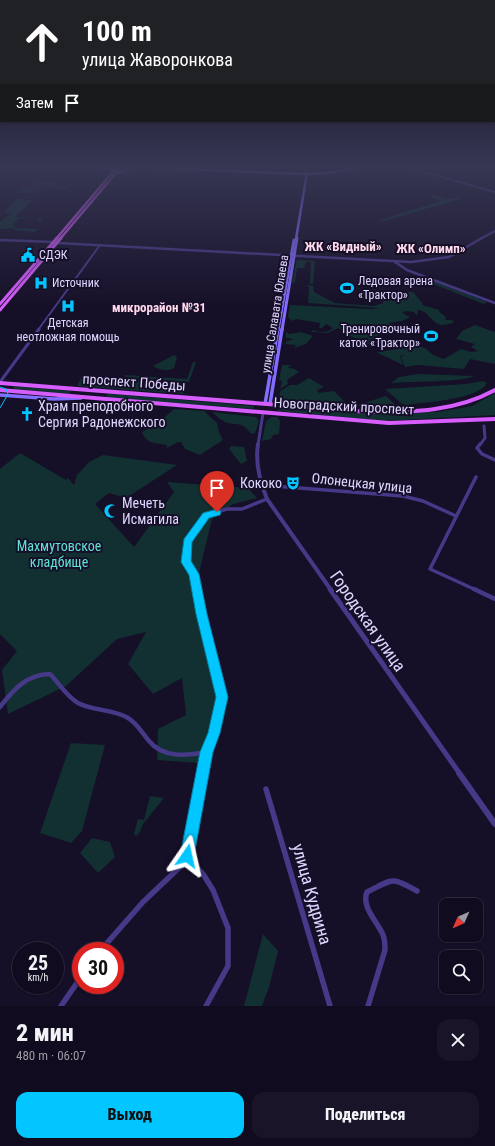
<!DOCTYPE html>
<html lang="ru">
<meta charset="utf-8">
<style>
body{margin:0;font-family:"Roboto Condensed",sans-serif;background:#191427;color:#f1f3f6;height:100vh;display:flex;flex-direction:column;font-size:15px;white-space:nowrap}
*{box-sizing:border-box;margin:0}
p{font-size:13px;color:#9c9ba4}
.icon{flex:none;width:22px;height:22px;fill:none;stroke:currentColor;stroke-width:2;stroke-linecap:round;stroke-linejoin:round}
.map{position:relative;height:1006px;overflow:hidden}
.drawer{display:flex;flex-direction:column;background:#100b1e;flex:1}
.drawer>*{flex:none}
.hud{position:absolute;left:0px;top:0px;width:495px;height:122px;box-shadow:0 1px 3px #0004,0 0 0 1px #302b3c;background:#202124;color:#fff;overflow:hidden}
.needle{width:26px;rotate:225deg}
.buttons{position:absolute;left:439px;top:898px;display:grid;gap:8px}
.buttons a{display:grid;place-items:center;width:44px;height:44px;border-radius:8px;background:#100b1e;box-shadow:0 1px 3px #0004,0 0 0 1px #302b3c;font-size:20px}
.speed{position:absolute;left:12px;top:942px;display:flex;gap:8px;font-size:20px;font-weight:700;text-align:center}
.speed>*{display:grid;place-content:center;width:52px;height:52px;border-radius:50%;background:#100b1e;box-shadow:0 1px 3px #0004,0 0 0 1px #302b3c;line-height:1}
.speed small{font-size:10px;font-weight:400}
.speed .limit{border:6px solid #d22;background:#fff;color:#111}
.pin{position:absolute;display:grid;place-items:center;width:34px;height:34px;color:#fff;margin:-41px -17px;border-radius:50% 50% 50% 0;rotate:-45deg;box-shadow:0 0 4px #0007}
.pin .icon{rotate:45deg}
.me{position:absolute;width:44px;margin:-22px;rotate:11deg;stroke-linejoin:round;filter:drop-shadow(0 0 3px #0008)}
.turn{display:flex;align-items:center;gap:14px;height:84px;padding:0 16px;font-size:18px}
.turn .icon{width:52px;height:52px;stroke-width:2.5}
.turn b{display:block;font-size:28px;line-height:34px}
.then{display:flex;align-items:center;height:38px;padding:0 16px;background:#0003;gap:8px;font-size:15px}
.round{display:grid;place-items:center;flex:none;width:42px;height:42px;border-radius:12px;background:#191427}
.head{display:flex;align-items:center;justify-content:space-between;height:68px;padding:0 16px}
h1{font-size:24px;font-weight:800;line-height:30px}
.action{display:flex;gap:8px;margin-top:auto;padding:8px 16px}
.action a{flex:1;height:46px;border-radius:12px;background:#02c6ff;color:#111;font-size:16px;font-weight:800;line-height:46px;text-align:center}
.action a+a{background:#191427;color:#f1f3f6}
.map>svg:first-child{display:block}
</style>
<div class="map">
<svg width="495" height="1006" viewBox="0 0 495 1006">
<rect width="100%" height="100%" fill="#160f28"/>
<!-- green -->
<g fill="#122f32">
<path d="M40 182H56L52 185 54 186 53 187H69L67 189H70L46 187 49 185 42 184 43 183H41L40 184H42L38 187 41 188 30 198 19 197H30L39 189 36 188 27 195 37 184 27 193 13 192 20 191 22 189H19L25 187 23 188 28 189 33 186 31 185Z"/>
<path d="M434 195 447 199 458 198 461 199 381 222 379 220 441 201 430 197Z"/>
<path d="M17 199 33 200 15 217 43 218 39 222H36L39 218H20L13 224 15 226 14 228 37 229 35 232 14 230 15 228 0 229V222L12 213H4L7 211 3 213Z"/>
<path d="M297 260 315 261 313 284 307 283H310L311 262H306L304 268H297L295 282H297L292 283Z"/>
<path d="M428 279 485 301 487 302 484 304 423 280Z"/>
<path d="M309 285 313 286 314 292 335 303 374 306 383 303 384 291 413 292 423 304 422 305 439 310V312L445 316 446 320H449V319L455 322C451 323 446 325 442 325 431 323 429 311 418 310L417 316 414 312 406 311 402 313 410 317 402 321 388 323 393 325 399 331H388L383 328 377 336 384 342V348L372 346 346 334 357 329 349 325 340 324 351 330 347 332 338 328 328 333 312 332V330C320 332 326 334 333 328L326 324 322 328H319L320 323 296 319 291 321 288 316 290 305 372 309 379 308 308 303 309 287 307 286Z"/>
<path d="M475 325 495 332V364L470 359 464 369 418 365 405 367 401 357 405 355 400 356 403 365 378 353V352L417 346 425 348 433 355 444 359 461 349 471 352 478 351 471 347 475 344 456 339 462 331Z"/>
<path d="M286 332 289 334 301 332 313 336 306 344 294 348 296 345 286 344V341L292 340 291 338H286Z"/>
<path d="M174 355 177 357 174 368C167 372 160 370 153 366Z"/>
<path d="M193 362H196L189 382 125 377V375L187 379Z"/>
<path d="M282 365H292L288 367 289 368 295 369H294L299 372 287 380 288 384 280 389 282 381 279 380Z"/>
<path d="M417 374 474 376C460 383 409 381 391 383L399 377Z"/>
<path d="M82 376 187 384 183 394 77 386Z"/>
<path d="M309 378 324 387 317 390 319 393 334 391 349 406 279 402 280 391 290 385H297Z"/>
<path d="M483 381 487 383C478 400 424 402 406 405L402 404 385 389 466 384Z"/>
<path d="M14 386 71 391 69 394 12 390Z"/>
<path d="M495 393V415L384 421 278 411 279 406 358 413 438 412 472 406Z"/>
<path d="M108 394H111L254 406 253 409 108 398 106 396Z"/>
<path d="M386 396 396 405 359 406 358 405Z"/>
<path d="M174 409 204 411 217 423 219 432 223 440 200 455 185 449 181 442H178L167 448V445C156 443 146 444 142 432L158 423Z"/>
<path d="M212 412 256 417 259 421 255 433 251 434C243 421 237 426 225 422 221 420 215 415 212 412Z"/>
<path d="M272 417H277L280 421 279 434 273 435 271 439 262 441 266 421Z"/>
<path d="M231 446 244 447 247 461 241 464 229 449Z"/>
<path d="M20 453 66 480 68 478 74 485 77 475 89 462 103 455 177 465 126 498 109 493 95 504 134 547 174 492 167 482 248 488 257 498 233 504 212 519 193 598 222 703 198 763 157 760 158 729 186 715 182 678 153 694 128 664 146 632 117 639 66 686 8 714 2 670 17 651 0 634V469Z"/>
<path d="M71 743 105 745 82 831 71 843 40 833Z"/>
<path d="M150 796 164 798 143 824 140 832 136 836 134 834 138 819 144 820Z"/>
<path d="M92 838 110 842 115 857 98 873 80 853Z"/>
<path d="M263 934 278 951 269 987 262 1006H244Z"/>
</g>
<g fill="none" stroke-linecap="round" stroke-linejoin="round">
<!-- minor-far4 -->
<path stroke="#463988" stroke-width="2" d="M38 330 100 245"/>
<!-- minor-far3 -->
<g stroke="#463988" stroke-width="3">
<path d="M0 382 39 329"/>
<path d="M480 445 485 438 484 426"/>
</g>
<!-- minor-far2 -->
<g stroke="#463988" stroke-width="3.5">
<path d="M480 444 477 448 482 454 495 460"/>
<path d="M261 485 403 496 423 501 456 516"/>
<path d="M197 590 194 574 186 562 188 541 206 515 227 509H242L267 499"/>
<path d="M476 590 430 569 476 477"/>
</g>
<!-- minor-far1 -->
<g stroke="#463988" stroke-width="4.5">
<path d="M197 589 201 614 222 697 214 733 206 752 202 774"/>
<path d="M474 589 495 599"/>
<path d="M0 707C13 690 27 674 50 674 59 683 66 696 78 703 93 711 113 709 128 718 137 723 142 733 149 741 163 758 186 756 206 752"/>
</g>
<!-- minor -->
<g stroke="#463988" stroke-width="5.5">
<path d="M266 789 330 1006"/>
<path d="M187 856 203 874 213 890 228 928V966L206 1006"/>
<path d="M100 951 143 902 181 866 187 856 202 773"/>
<path d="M61 1006 81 977"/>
<path d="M368 1006 385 950C385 945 385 940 383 935 377 921 361 907 367 892 394 879 390 876 417 891"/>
</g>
<!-- tertiary-far5 -->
<g stroke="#463988" stroke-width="2">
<path d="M405 167 495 192"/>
<path d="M305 173 306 167"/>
<path d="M480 239 495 231"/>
</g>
<!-- tertiary-far4 -->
<g stroke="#463988" stroke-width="2.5">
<path d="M0 240 53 242"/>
<path d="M58 243 411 262 449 257 482 238"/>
<path d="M395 262 407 270 495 303"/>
</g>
<!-- tertiary-far3 -->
<path stroke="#463988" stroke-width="3" d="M258 445 263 413"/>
<!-- tertiary-far2 -->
<path stroke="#463988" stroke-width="4" d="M258 444C255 463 260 482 267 499L331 590"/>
<!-- tertiary-far1 -->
<path stroke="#463988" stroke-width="5" d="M330 589 460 774"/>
<!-- tertiary -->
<path stroke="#463988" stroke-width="6" d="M459 773 495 824"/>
<!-- secondary-far2 -->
<g stroke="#836dff" stroke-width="2.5">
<path d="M132 167 307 174 328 173 363 167"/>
<path d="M116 174 134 167"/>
<path d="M296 239 307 173"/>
</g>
<!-- secondary-far1 -->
<g stroke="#836dff" stroke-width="3">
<path d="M278 330 294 240"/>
<path d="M282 330 297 238"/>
</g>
<!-- secondary -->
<g stroke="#836dff" stroke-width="3.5">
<path d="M0 395 54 399 81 398"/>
<path d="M265 404 278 329"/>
<path d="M270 404 282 329"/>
</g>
<!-- primary-far2 -->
<g stroke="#d75dff" stroke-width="2.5">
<path d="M96 167 112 170 111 174"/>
<path d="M56 239 117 167"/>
<path d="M60 239 121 167"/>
</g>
<!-- primary-far1 -->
<g stroke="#d75dff" stroke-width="3">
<path d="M0 304 57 238"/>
<path d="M0 310 61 238"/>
</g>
<!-- primary -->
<g stroke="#d75dff" stroke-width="4">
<path d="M0 383 369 412C413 412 455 412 495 390"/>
<path d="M0 390 389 423 495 419"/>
</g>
<!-- tram -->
<path stroke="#02c6ff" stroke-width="1" d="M0 387 6 389 8 394 0 408"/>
</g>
<!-- sky -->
<linearGradient id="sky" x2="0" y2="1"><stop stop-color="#0c0816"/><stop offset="0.54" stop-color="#363753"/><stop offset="1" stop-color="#363753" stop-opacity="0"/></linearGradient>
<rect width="495" height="308" fill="url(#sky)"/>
<!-- route -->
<path fill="#02c6ff" stroke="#0181a6" d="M217 509 220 510 221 512 220 515 209 518 192 542 191 561 199 574 207 614 228 697 220 733 213 752 194 856 192 861 187 863 182 861 180 856 200 752 208 733 216 697 196 614 189 575 181 562 184 539 203 513Z"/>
<!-- icons -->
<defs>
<symbol id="civic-bare" viewBox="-9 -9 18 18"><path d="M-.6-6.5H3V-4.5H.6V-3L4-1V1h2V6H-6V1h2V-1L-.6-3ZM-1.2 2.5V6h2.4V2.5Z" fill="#02c6ff" stroke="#160f28" stroke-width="2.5" paint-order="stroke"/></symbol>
<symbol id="hospital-bare" viewBox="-9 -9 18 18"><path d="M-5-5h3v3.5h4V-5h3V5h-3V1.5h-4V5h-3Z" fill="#02c6ff" stroke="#160f28" stroke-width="2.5" paint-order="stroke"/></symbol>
<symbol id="stadium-bare" viewBox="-9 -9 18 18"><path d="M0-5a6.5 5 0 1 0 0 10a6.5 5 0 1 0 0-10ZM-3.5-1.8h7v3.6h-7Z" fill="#02c6ff" stroke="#160f28" stroke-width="2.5" paint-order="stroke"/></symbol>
<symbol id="church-bare" viewBox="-9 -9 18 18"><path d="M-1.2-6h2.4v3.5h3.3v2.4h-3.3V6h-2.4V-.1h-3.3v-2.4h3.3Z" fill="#02c6ff" stroke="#160f28" stroke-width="2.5" paint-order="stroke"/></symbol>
<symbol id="theatre-bare" viewBox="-9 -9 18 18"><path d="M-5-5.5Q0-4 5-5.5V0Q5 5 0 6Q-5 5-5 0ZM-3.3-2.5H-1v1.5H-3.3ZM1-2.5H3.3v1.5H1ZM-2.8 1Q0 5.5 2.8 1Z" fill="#02c6ff" stroke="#160f28" stroke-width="2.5" paint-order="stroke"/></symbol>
<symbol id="mosque-bare" viewBox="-9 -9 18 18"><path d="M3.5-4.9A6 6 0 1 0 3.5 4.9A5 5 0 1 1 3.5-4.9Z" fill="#02c6ff" stroke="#160f28" stroke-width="2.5" paint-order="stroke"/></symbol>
</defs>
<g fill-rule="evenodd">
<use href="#civic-bare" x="18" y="245" width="20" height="20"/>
<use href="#hospital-bare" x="31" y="273" width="20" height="20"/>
<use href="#stadium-bare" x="337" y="278" width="20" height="20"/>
<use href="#hospital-bare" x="58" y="296" width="20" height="20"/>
<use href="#stadium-bare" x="421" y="326" width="20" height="20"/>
<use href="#church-bare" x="17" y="404" width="20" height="20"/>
<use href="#theatre-bare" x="283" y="473" width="20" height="20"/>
<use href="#mosque-bare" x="101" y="501" width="20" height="20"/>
</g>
<g text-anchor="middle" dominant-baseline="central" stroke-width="4" stroke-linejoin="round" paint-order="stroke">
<!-- far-poi labels -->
<g font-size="12" fill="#e0d6ff" stroke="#160f28" text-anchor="start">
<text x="39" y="255">СДЭК</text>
<text x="358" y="281">Ледовая арена<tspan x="358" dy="14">«Трактор»</tspan></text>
<text x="52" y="283">Источник</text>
<text x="68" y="323" text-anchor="middle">Детская<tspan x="68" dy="14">неотложная помощь</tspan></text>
<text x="420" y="329" text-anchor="end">Тренировочный<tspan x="420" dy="14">каток «Трактор»</tspan></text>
</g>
<!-- far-street labels -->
<g font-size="12" fill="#e0d6ff" stroke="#160f28">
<text transform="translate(275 314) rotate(-81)">улица Салавата Юлаева</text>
</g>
<!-- far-neighbourhood labels -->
<g font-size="13" font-weight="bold" fill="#ffd8ec" stroke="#160f28">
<text x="343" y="246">ЖК «Видный»</text>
<text x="431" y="248">ЖК «Олимп»</text>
</g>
<!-- far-quarter labels -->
<g font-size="13" font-weight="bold" fill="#ffd8ec" stroke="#160f28">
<text x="159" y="307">микрорайон №31</text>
</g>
<!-- street labels -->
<g font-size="14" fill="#e0d6ff" stroke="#160f28">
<text transform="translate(134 382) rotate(4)">проспект Победы</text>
<text transform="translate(344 406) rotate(3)">Новоградский проспект</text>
<text transform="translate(362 483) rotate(6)">Олонецкая улица</text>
</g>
<!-- poi labels -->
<g font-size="14" fill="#e0d6ff" stroke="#160f28" text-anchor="start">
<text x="38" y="406">Храм преподобного<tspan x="38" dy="16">Сергия Радонежского</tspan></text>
<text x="282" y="483" text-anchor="end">Кококо</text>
<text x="122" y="503">Мечеть<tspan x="122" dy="16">Исмагила</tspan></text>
</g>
<!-- park labels -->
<g font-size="14" fill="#5ee3d3" stroke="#160f28">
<text x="59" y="546">Махмутовское<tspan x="59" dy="16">кладбище</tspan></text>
</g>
<!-- near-street labels -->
<g font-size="17" fill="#e0d6ff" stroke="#160f28">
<text transform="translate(368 621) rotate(55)">Городская улица</text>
<text transform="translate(312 894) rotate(74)">улица Кудрина</text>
</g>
</g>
</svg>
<div class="buttons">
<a><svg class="needle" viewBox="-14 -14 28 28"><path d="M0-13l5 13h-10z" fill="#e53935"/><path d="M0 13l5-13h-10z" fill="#9c9ba4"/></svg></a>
<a><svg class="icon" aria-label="search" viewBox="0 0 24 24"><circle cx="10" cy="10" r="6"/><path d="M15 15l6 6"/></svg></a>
</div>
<div class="speed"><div>25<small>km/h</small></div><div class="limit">30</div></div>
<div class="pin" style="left:217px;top:512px;background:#d93025"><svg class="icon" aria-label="arrive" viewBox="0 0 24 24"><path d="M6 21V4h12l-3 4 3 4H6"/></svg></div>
<svg class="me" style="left:187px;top:856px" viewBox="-20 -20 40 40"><path d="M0-17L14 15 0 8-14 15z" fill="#02c6ff" stroke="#fff" stroke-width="4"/></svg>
<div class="hud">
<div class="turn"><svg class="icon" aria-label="ahead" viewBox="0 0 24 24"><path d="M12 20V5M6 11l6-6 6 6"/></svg><div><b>100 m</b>улица Жаворонкова</div></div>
<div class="then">Затем<svg class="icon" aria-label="arrive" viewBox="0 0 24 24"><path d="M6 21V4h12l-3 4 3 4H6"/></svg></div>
</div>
</div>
<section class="drawer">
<div class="head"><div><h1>2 мин</h1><p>480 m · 06:07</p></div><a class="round"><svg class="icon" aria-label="close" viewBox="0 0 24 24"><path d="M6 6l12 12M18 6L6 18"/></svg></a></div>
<div class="action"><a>Выход</a><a>Поделиться</a></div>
</section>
